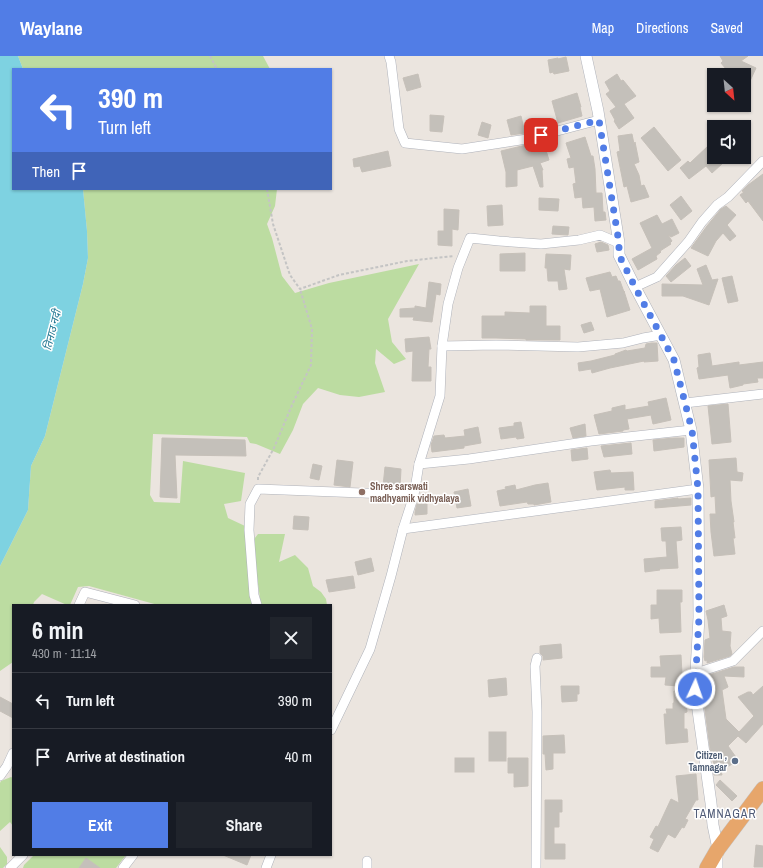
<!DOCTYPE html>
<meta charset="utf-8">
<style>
body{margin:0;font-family:"Archivo Narrow","Noto Sans Devanagari",sans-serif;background:#20242c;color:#f1f3f6;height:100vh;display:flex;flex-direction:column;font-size:15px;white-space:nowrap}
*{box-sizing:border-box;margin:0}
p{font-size:13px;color:#9ea1a6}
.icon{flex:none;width:22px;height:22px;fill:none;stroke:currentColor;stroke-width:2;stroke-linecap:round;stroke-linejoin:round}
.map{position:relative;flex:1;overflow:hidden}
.details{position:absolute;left:12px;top:548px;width:320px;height:252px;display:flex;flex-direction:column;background:#171b24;border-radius:0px;box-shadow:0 1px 3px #0004}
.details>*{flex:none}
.guide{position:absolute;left:12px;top:12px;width:320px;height:122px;border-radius:0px;box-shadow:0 1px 3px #0004;background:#517de6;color:#fff;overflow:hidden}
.needle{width:26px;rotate:153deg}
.buttons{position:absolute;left:707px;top:12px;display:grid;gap:8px}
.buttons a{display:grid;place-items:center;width:44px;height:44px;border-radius:0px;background:#171b24;box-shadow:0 1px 3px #0004;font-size:20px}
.pin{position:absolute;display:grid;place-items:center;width:34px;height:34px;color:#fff;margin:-17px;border-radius:8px;box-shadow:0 2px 6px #0006}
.me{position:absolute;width:44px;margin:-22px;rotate:3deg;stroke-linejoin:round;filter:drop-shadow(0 0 3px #0008)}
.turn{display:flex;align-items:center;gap:14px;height:84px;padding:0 20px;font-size:18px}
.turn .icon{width:52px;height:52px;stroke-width:2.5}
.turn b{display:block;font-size:28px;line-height:34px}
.then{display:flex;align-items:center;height:38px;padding:0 20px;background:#0003;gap:8px;font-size:15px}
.round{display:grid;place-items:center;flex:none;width:42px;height:42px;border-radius:0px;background:#20242c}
.head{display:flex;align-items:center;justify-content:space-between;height:68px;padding:0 20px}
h1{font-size:24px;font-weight:700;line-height:30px}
.action{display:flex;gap:8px;margin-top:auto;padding:8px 20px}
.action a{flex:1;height:46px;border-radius:0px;background:#517de6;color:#fff;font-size:16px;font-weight:700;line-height:46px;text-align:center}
.action a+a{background:#20242c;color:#f1f3f6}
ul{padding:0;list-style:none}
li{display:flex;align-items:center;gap:12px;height:56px;padding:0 20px;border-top:1px solid #363941}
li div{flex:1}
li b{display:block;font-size:15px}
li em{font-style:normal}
header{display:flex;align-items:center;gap:24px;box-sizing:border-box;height:56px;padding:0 20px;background:#517de6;color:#fff}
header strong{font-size:19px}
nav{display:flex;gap:22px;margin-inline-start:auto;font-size:14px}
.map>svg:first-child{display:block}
</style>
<header>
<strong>Waylane</strong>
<nav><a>Map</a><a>Directions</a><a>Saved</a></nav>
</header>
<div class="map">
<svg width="763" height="812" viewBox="0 0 763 812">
<rect width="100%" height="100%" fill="#ebe5df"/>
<!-- green -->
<g fill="#bcdca1">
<path d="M18 0H263L270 13H23Z"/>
<path d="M83 133H277L275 150 267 168 272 182 282 220 295 237 329 227 419 208 388 263 392 286 406 303 394 308 376 293 375 307 385 336 359 341 340 339 318 332 303 348 293 374 280 398 256 388 250 387 247 381 153 378 150 439 154 446 180 447 183 405 245 417 241 445 224 448 228 462 245 470 253 549H158L89 530 78 531 70 549H67L42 538 34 546 33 549H13V606L0 615V510L28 454 31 410 45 380 83 228 88 202 87 175Z"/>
<path d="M258 478H285L279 506 295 499 308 512 313 530 321 536 326 543 327 549H261L252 486Z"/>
<path d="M11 721 13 722V770L10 766 0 775V727L1 725Z"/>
<path d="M0 791 7 801V808L3 812H0Z"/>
<path d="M34 799H126L116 812H23L24 809Z"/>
</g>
<!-- water -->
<path fill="#7ed2e1" d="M0 0H18L23 13H13V133H83L87 175 88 202 83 228 45 380 31 410 28 454 0 510Z"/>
<!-- building -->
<g fill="#c4c0ba" stroke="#c6c0b9">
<path d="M720 0H748L741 5 756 12 744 38V19H731L721 7 723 5Z"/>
<path d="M566 1 569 15 554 18 553 16 550 17 548 4 558 2V3Z"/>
<path d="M418 18 421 31 407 35 403 22Z"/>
<path d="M617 18 621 25 623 24 636 40 624 48 634 62 619 73 614 65 615 64 610 55 616 51 606 38 610 35 605 26Z"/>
<path d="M577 37 581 51H580L582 60 558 67 552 45Z"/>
<path d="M430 59 444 60 442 76 430 75Z"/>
<path d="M521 60 525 77 511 79 507 64Z"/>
<path d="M482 66 491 69 488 82 478 79Z"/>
<path d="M654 71 681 104 668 115 641 82Z"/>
<path d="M632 78 634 88 635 86 639 106 634 108 639 119 641 130 644 129 649 141 631 146 627 130 624 131 617 96 620 95 618 80Z"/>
<path d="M585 81 591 100H593L595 113 596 137H602L603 156H605L606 164 595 165 594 151 583 152 582 141 575 142 573 128 576 127 574 111 569 112 567 103 571 102 566 87Z"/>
<path d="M543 85 549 104 540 107 543 114H542L543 131H540L533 110 517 114V130L506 131V116L501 95Z"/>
<path d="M708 90 714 97V101H718L723 107 712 117 706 110 689 123 680 112 688 105 690 107Z"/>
<path d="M388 95 391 110 362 116 360 110 354 111 353 103Z"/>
<path d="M763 118V165L748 145 746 147 740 139 744 136 742 135 748 129Z"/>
<path d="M681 140 692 155 681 164 670 149Z"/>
<path d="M539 142 559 143 558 155 539 154Z"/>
<path d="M502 149 503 169 488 170 487 150Z"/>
<path d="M726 150 736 159 727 169 736 180 730 185 723 177 716 185 708 200 691 192 707 170 721 153Z"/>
<path d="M444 153 459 154 458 174 452 173V190L438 189V175H444Z"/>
<path d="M657 159 662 168 672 163 679 177 671 181 668 179 672 185 670 187 671 188 660 195 661 196 656 200 657 203 638 214 632 203 652 192 640 167Z"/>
<path d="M553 170 569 171 568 179 552 178Z"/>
<path d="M601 186 608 189 609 194 597 196 595 188Z"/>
<path d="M525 197V215H500V198Z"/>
<path d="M546 198 571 199 570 214 564 213 567 233 559 234 558 225H548L547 212H545Z"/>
<path d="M685 202 691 210 671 226 666 220 676 209Z"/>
<path d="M706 209 712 224 718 223 709 249 683 240H662V228L703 229 697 213Z"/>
<path d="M610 216 612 221 616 220 618 225H620L624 236V235L630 254 607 261 600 233 590 235 586 222Z"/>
<path d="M732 220 738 245 728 247 722 222Z"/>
<path d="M429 226 441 228 440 239 436 238 432 266 413 264 414 261H400V253L415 252V250L426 252Z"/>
<path d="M530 250H546V270H560V284H526V283L496 282H482V260H505V256L530 257Z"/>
<path d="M591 266 594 274 584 277 581 269Z"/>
<path d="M429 281 431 293H429L428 311H431V325H412L413 295 406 296 405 283Z"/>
<path d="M651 287H657L658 305 644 306V305L610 312 592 317 591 313 579 315 578 307 591 305 615 299V298L626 294 627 295 645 292 646 288Z"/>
<path d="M710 297 712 310 739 306V309L763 306V322H757L758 326 743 328V329L730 332 728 319 699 323 697 312 699 311 698 299Z"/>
<path d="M666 342 671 364 653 368 651 359 627 363 629 373 623 374V375L599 378 594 359 612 355V352L625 349V354L649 350 648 346Z"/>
<path d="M728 348 731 386 712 388 708 350Z"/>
<path d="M521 366 524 382 517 383 516 381 501 383 499 372 514 370V367Z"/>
<path d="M585 368 586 380 573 382 570 372Z"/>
<path d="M478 371 481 387 464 390V392L432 396 431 389 434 380 444 379 445 382 465 380 464 374Z"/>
<path d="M162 382 245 384 246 400 175 399 177 442 160 441Z"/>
<path d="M674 382H684V391L654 395 653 384Z"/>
<path d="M631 387 632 398 604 401 601 390Z"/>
<path d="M587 392 588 403 572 405 571 394Z"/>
<path d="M736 402 737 416 743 417 742 425 730 424 731 445 734 466H733L735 482H733L735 498 714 500 711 476 710 458H716L715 440 711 441 709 404Z"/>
<path d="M337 404 353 406 350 431 334 429Z"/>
<path d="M313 408 322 410 319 424 310 422Z"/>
<path d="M385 411 401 413 400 431 383 430Z"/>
<path d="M610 414 611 417 633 416 634 434H625V431L597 434 594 416Z"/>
<path d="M548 427 551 446 534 449V448H528L527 446 500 450 497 435 506 433 505 431 515 429 516 434 535 429Z"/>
<path d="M468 433 471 450 457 452 454 436Z"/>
<path d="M678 442V443L691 442V449L655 452V445Z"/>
<path d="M417 448H427V458L415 459V456Z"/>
<path d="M294 460 309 461 308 474 293 473Z"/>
<path d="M681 471 682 484 676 485 678 512 659 513 660 514 645 516 644 503 667 501 666 485H662L661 472Z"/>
<path d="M371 502 374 515 358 519 355 506Z"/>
<path d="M353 520 355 532 329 536 326 524Z"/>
<path d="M657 534H682V546H680L681 576 660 577 659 562 651 563V549H657Z"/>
<path d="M724 549 727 560 721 562 722 575 731 576 730 590 732 598 730 600 707 607V604L705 605 704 601 705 584 710 582 708 564 706 555Z"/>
<path d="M561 588 562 602 543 604V600L540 597V590Z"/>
<path d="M681 599 682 618H679V630L665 629 666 621H651V611H661L660 600Z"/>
<path d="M734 611H744V621L724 620 728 631 722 634 726 663 739 676 754 660 738 641 748 636H751L753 639 763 630V668L746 687 738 680 728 690 738 704 723 714 721 715 722 719H714L713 711H715L711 699 703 639H707L705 627 710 626 709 619Z"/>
<path d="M506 622 507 639 489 641 488 624Z"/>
<path d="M561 630H579V638H577V645L562 646Z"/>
<path d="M674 635H685L687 656 684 657V673H687L688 686 666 688 664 658H667L666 653H673V647H674Z"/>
<path d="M0 641 13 648V662L0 655Z"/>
<rect x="489" y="676" width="17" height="29"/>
<path d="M564 679 565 697H553V713L546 714 545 698H543V680Z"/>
<rect x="455" y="702" width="19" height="14"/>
<path d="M508 702H528V730L514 731V717H508Z"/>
<path d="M696 718 698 744H696L685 763 688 764 684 772 682 771 675 782 668 778 658 796 650 792 654 783 650 781 656 770 658 771 671 743 679 747 676 720Z"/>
<path d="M720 724 737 740 732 745 716 729Z"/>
<path d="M545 744H562V756H559V771H554V788H565V803H545Z"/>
<path d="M756 789 763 790V811H754Z"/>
<path d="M223 799H251L247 809Z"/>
<path d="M86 802 100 812H79Z"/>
</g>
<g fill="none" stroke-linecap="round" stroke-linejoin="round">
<defs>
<g id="minor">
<path d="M389 0 391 6 399 73 405 87 462 93 527 83 599 64"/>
<path d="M635 231 657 221 688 186 702 166 717 149 728 141 763 105"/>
<path d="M442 290 496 289 578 291 623 287 643 282 661 279"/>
<path d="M685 347 763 338"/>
<path d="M419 408 469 403 591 385 691 374"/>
<path d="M403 473 698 433"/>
<path d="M79 549 85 536 135 549"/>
<path d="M257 549 254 539 249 474 250 448 258 433 414 439"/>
<path d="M696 617 733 605 763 575"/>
<path d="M331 674 370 593 391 520 403 473 414 439 419 408 440 340 442 290 448 248 458 212 470 182 499 185 541 188 579 184 600 179 619 187"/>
<path d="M0 720 7 710 13 697"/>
<path d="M718 795V812"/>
<path d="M10 812 23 799"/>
<path d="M123 812 133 799"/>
<path d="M266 812 271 799"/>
<path d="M367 812V805"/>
<path d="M536 812 537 656 535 610 537 602"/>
</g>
<path id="tertiary" d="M586 0 598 55 619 187V199L635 231 674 304 691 374 698 433 699 561 695 633 711 747 713 769 718 793"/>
<path id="trunk" d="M707 812 718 793 763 733"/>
</defs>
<!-- minor casing -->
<use href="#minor" stroke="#afb2ba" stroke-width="10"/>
<!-- tertiary casing -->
<use href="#tertiary" stroke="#afb2ba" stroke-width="12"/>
<!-- trunk casing -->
<use href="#trunk" stroke="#c4c4c4" stroke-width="16"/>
<!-- path -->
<g stroke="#c4c4c4" stroke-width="2" stroke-dasharray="3 2" stroke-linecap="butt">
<path d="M210 0 217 13"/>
<path d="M267 133 273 168 290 219 300 233 339 219 407 205 454 200"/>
<path d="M258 424V421L274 392 292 349 311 309 312 273 300 233"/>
</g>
<!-- minor -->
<use href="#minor" stroke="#fff" stroke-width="9"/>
<!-- tertiary -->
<use href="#tertiary" stroke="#fff" stroke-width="11"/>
<!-- trunk -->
<use href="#trunk" stroke="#e7a66b" stroke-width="15"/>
</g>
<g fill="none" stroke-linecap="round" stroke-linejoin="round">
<!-- route -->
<path stroke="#517de6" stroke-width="7" stroke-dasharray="0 12.6" d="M541 79 599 64 619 187V199L635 231 674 304 692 374 698 433 699 561 695 633"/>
</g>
<!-- markers -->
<circle fill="#8d6e63" stroke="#fff" stroke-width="1.5" cx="362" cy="436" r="4"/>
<circle fill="#5c6f8a" stroke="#fff" stroke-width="1.5" cx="735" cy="705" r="4"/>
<g text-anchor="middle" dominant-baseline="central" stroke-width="3" stroke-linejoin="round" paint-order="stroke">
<!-- education labels -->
<g font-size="10" font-weight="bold" fill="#785e54" stroke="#fff" text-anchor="start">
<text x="370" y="430">Shree sarswati<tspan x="370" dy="12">madhyamik vidhyalaya</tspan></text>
</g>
<!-- service labels -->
<g font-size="10" font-weight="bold" fill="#4e5e75" stroke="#fff" text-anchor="end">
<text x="727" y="699">Citizen ,<tspan x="727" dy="12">Tamnagar</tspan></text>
</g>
<!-- water labels -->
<g font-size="11" font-style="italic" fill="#1c738e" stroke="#fff">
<text transform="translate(52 274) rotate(-76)">तिनाउ नदी</text>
</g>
<!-- quarter labels -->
<g font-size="12" letter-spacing="1" fill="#505b77" stroke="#fff">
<text x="725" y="758">TAMNAGAR</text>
</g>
</g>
</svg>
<div class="buttons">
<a><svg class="needle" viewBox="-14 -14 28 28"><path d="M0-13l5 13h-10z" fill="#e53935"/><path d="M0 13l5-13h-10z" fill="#9ea1a6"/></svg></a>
<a><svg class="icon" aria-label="sound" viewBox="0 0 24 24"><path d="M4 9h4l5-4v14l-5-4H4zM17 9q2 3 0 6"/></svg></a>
</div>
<div class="pin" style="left:541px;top:79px;background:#d93025"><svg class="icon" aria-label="arrive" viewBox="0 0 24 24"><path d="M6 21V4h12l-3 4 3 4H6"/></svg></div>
<svg class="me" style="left:695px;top:633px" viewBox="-20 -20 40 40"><circle r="17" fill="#517de6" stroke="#fff" stroke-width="3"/><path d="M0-11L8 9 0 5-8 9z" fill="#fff"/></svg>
<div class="guide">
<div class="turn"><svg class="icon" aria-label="left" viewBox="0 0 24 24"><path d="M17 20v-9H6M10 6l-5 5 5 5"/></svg><div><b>390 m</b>Turn left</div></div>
<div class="then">Then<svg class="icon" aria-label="arrive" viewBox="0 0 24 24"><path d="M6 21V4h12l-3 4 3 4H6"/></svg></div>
</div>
<section class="details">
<div class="head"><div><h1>6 min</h1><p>430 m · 11:14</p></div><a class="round"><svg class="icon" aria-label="close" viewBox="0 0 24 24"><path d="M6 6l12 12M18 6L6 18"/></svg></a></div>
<ul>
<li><svg class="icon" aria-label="left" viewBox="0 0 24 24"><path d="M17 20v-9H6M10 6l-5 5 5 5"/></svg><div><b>Turn left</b></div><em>390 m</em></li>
<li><svg class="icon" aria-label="arrive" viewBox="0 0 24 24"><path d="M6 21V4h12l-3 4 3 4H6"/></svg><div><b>Arrive at destination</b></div><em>40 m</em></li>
</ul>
<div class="action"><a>Exit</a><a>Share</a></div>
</section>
</div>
